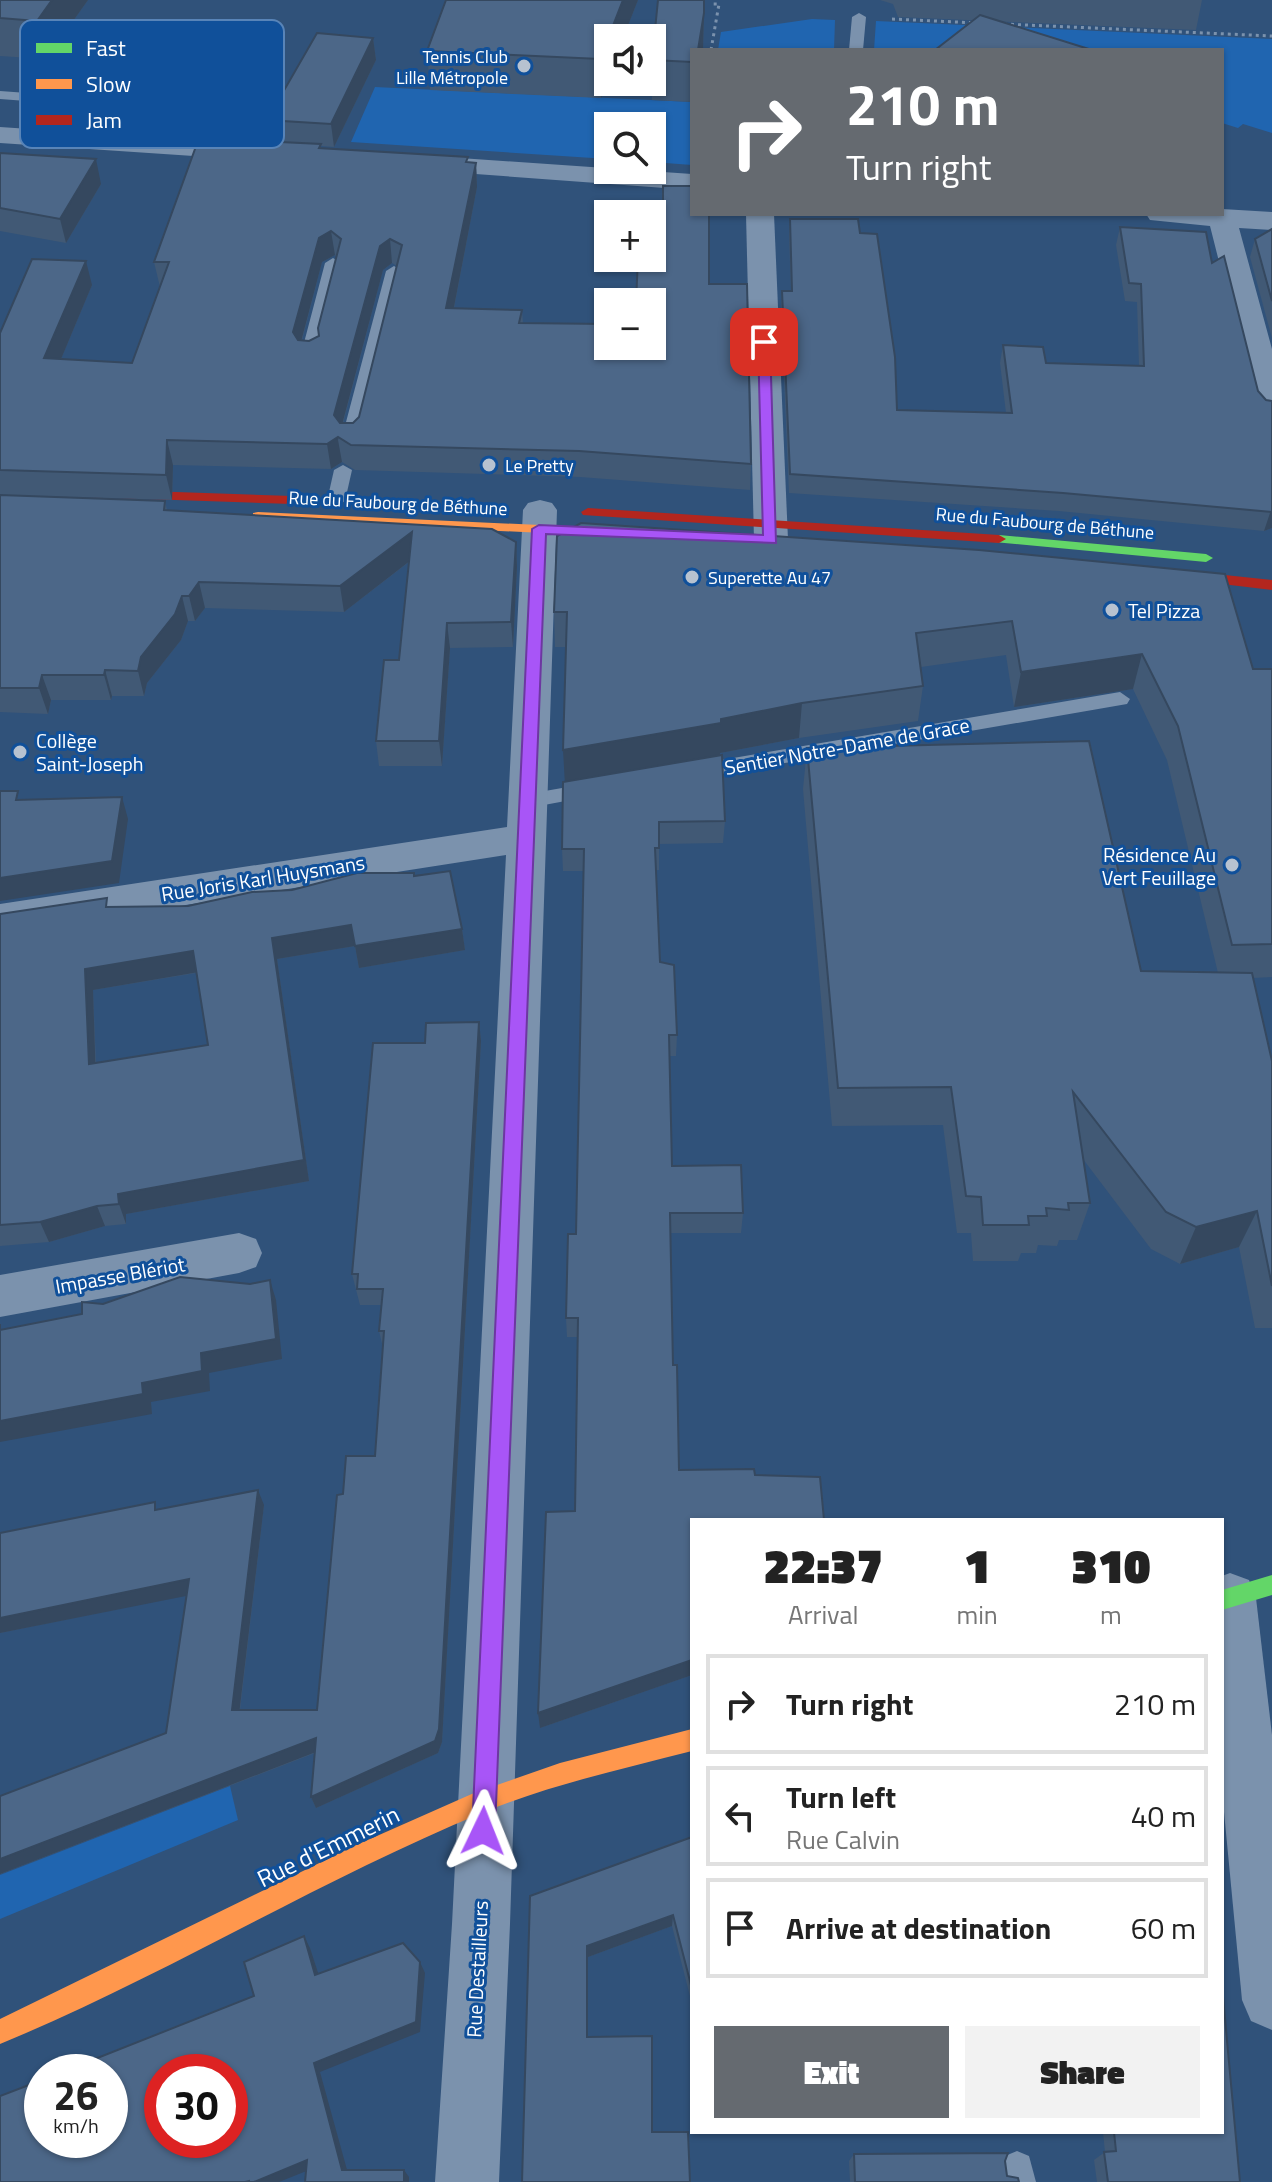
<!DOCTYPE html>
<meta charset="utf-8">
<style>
body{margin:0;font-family:"Titillium Web",sans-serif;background:#f2f2f2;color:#222;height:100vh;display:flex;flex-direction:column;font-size:30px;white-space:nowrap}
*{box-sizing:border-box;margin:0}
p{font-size:26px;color:#767676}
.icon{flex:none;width:44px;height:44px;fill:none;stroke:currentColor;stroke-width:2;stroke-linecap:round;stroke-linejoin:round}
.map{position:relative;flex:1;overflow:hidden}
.panel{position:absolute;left:690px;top:1518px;width:534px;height:616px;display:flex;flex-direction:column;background:#fff;border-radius:0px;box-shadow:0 2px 6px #0004}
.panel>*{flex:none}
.hud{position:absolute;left:690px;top:48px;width:534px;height:168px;border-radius:0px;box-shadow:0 2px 6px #0004;background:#656a70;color:#fff;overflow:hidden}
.fabs{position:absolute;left:594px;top:24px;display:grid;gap:16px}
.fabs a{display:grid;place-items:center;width:72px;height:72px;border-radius:0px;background:#fff;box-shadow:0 2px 6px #0004;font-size:40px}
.speed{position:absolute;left:24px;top:2054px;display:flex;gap:16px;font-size:40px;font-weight:700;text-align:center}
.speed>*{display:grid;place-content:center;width:104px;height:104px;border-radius:50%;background:#fff;box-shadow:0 2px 6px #0004;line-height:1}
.speed small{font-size:20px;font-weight:400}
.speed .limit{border:12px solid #d22;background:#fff;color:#111}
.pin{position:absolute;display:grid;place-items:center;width:68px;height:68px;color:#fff;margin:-34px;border-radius:16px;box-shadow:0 4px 12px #0006}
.me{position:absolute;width:88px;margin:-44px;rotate:2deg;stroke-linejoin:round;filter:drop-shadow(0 0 6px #0008)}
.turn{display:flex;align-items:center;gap:28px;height:168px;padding:0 24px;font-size:36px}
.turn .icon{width:104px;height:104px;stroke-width:2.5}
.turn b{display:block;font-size:56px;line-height:68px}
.eta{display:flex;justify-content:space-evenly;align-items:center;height:136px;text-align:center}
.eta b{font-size:48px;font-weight:800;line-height:56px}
.cta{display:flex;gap:16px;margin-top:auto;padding:16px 24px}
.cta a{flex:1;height:92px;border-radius:0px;background:#656a70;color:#fff;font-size:32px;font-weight:800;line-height:92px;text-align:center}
.cta a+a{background:#f2f2f2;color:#222}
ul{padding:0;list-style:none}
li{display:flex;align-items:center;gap:24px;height:100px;margin:0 16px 12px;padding:0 8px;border:4px solid #e0e0e0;border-radius:0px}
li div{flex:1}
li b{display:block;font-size:30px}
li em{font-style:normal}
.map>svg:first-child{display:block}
</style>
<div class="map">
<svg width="1272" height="2182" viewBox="0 0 1272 2182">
<rect width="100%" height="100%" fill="#30527a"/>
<!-- green -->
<g fill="#2065b0">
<path d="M812 19 835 20 834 50H718L721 32Z"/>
<path d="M876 21 1272 39V133L1243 124 1238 128 1222 123V50H874Z"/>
<path d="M375 87 692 102V165L652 162V126H608V159L351 142Z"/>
<path d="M230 1786 238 1820 0 1919V1875Z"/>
</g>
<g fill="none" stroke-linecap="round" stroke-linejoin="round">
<!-- path -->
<g stroke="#7b92ad" stroke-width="3" stroke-dasharray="3 4" stroke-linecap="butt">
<path d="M892 19 978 23"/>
<path d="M1004 24 1272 36"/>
<path d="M711 50 719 4H712"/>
</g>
<!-- lane -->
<g fill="#7b92ad" fill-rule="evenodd">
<path d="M859 13 866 17 863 50H849L852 17Z"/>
<path d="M0 91 246 109 253 113 238 151 231 155 224 151 237 117 0 99Z"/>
<path d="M333 258 341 263 318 354 321 358 313 363 302 362 300 358 325 263Z"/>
<path d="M394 266 402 271 359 441 356 445H344L341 441 386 271Z"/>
<path d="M343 465 352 470 345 501 336 507 327 501 334 470Z"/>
<path d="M1120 692 1130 699 1127 704 692 779 685 777 682 772 685 767 692 765Z"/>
<path d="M596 782 603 784 607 789 603 794 528 808 521 806 517 801 521 796 528 794Z"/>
<path d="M1017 2151 1029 2156 1036 2182H1002L1000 2168 1005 2156Z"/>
</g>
<!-- street -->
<g fill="#7b92ad" fill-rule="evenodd">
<path d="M0 127 253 144 263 146 267 152 263 158 253 160 0 143Z"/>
<path d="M417 155 692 174V190L407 169 403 163 407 157Z"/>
<path d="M1222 209 1272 212V230L1239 228 1272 349V418L1261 415 1256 408 1210 226 1150 220 1146 214H1222Z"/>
<path d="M746 214H774L788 540 783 548 771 551 759 548 754 540Z"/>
<path d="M540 500 552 503 557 510 510 1924 499 2182H435L452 1924 506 855 0 934V904L507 827 523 510 528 503Z"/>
<path d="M239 1233 256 1239 262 1253 256 1267 239 1273 0 1317V1275Z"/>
<path d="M1230 1573 1249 1580 1256 1598 1272 1735V2030L1251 2021 1242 2000 1222 1791V1576Z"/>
</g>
<!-- fast -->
<g fill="#63d668" fill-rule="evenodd">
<path d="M999 535 1206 554 1213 558 1206 562 994 542V536Z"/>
<path d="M1272 1575V1595L1222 1610V1590Z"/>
</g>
<!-- slow -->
<g fill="#ff974d" fill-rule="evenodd">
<path d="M258 512 625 529 632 533 625 537 253 519V513Z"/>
<path d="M692 1729V1751C622 1769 549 1785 482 1813 317 1881 165 1976 0 2044V2019L352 1847 474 1793 560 1763Z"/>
</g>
<!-- jam -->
<g fill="#b3261e" fill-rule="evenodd">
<path d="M0 486 292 496 299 500 292 504 0 494Z"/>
<path d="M588 508 999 535 1006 539 999 543 583 515 581 512Z"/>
<path d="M1168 569 1272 580V590L1163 577V571Z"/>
</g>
</g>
<!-- wall -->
<g fill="#415975" fill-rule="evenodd">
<path d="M0 0H88L46 59 0 56Z"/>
<path d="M638 0 623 38H608V79L601 98 430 90 427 51Z"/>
<path d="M880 0H1202L1196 30 898 17 893 4Z"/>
<path d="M704 13 703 50H692V102L652 100V59Z"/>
<path d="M373 38 376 60 334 147 321 146V148L476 163 477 187 454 308 522 310 523 323 608 346 709 284 751 464 750 490 580 477 355 470 342 462 331 469 173 465 172 500 0 495V333L92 285 61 359 132 363 160 287 154 262 271 141 267 120ZM335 255 336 257 319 336 309 341 302 340 322 262ZM392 263 397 266 359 417 353 423H343L383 270Z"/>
<path d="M0 153 101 184 66 243 0 231Z"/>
<path d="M790 219 860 233 897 410 1006 413 1000 363 1003 345 1046 363 1139 366 1137 302 1125 301 1116 245 1120 227 1212 263 1258 391 1266 400 1272 401V528L1264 531 1059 511 789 493 781 309 782 291H791L789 236Z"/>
<path d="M1272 229V338L1250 257 1255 239Z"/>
<path d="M0 495 165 501 167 510 516 542 517 567 513 647 450 648 442 766H379L376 741 399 660 409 562 344 612 205 608 195 621H188L181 640 147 683 144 696H112L111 700H51L48 714 0 712Z"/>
<path d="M581 523 1253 669H1272V977L1253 978 1272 1061V1328H1255L1239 1247 1180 1264 1151 1249 1083 1159 1090 1203 1077 1240H1059L1057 1246 1038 1245 1036 1253H1021L1018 1261H973L971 1233H957L943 1125 832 1126 803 789 807 748 1141 971 1218 973 1167 760 1133 689 1014 707 1006 655 921 667 923 686 918 721 799 738 720 753 725 821 723 843 659 844V870H656L660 962 677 1035 676 1056H670L672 1166 743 1213 741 1233H670L673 1365 679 1470 692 1520V1675L540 1728 575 1511 578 1337H567L566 1318 576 1234 583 871H563L562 849 565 782 566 647H555L554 612Z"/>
<path d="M414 876 462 929 465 950 359 968 355 946 277 959 309 1181 126 1214V1224L105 1226 49 1242 0 1246V914L110 907 188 906 292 890ZM196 973 208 1045 96 1063 93 990Z"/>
<path d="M479 1022 481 1041 442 1742 438 1753 316 1808 311 1797 315 1753 0 1874 166 1733 187 1595 0 1633 158 1510 264 1505 240 1710H317L343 1494 375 1456 383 1348 379 1331 382 1305H360L352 1274 425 1043Z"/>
<path d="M692 1837V2004L672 1926 588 1957 522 2182 530 1896Z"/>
<path d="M1103 2132H1222L1240 2182H1097L1094 2160 1105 2152Z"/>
<path d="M854 2154 1005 2161 1007 2176 1019 2182H850L849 2161Z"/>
</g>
<!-- shaded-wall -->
<g fill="#35485f">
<path d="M52 0H88L46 59 37 21Z"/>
<path d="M623 0H638L623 38H608Z"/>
<path d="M704 13 703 50H698Z"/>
<path d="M373 38 376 60 334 147 331 124Z"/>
<path d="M608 39V79L601 98 600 59Z"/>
<path d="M96 159 101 184 66 243 60 219Z"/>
<path d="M476 163 477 187 449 333 446 308Z"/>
<path d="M331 231 335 255 322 262 297 357 293 332 319 238Z"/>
<path d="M390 239 392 263 383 270 338 440 342 462 331 469 327 444 334 415 380 246Z"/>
<path d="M86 261 92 285 51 383 44 358Z"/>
<path d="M167 440 173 465 172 500 166 475Z"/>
<path d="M1272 512V528L1264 531 1270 513Z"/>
<path d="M412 532 415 557 344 612 340 586Z"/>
<path d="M516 542 517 567 513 647 511 622Z"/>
<path d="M199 582 205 608 195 621 189 596Z"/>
<path d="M182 596 188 621 181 640 147 683 144 696 138 671 141 657Z"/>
<path d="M447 623 450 648 442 766 439 741Z"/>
<path d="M1142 654 1133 689 1014 707 1021 672Z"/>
<path d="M105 670 112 696 111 700 104 675Z"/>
<path d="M42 675 51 700 48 714 39 688Z"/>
<path d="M802 703 799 738 720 753V758L565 785 563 750Z"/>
<path d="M122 797 128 819 119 883 0 901V878Z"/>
<path d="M351 925 355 946 277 959 309 1181 126 1214V1224L119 1204 118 1194 272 938Z"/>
<path d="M462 929 465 950 359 968 355 946Z"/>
<path d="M193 951 199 972 93 990 96 1084 89 1064 85 969Z"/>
<path d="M479 1022 481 1041 442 1742 438 1753 316 1808 311 1797Z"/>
<path d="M97 1206 105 1226 49 1242 40 1222Z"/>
<path d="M1257 1211 1239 1247 1180 1264 1196 1227Z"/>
<path d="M270 1280 276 1300 282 1359 209 1373 210 1391 151 1402 152 1414 0 1442V1421L142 1383 201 1353Z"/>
<path d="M258 1490 264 1505 238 1723 232 1710Z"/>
<path d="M189 1579 196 1594 0 1633V1618Z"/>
<path d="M692 1660V1675L540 1728 538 1713Z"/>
<path d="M316 1738 321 1750 0 1874V1859Z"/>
<path d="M673 1915 672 1926 588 1957V2046L587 1946Z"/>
<path d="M304 1936 310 1948 322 1985 315 1975Z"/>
<path d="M420 1962 425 1973 420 2032 320 2072 349 2177 342 2170 314 2063Z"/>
<path d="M307 2160 314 2168 279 2182H254Z"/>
<path d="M404 2170 409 2177V2182H404Z"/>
</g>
<!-- building -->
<g fill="#4c6788" stroke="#35485f" stroke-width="2" fill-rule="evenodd">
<path d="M0 0H52L37 21 0 18Z"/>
<path d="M446 0H623L600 59 427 51Z"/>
<path d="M658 0H704V13L698 50H692V62L652 60Z"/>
<path d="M980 15 1092 50H935Z"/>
<path d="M317 33 373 38 331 124 267 120Z"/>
<path d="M199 138 321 144 319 148 468 157 466 162 476 163 446 308 522 310 519 323 608 324V346H652V302H636L638 258H652V214H640L641 203H663V186H692V214H709V284H747L751 464 579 451 351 445 338 437 327 444 167 440 166 475 0 470V333L32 259 86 261 44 358 132 363 169 262H154ZM331 231 341 239 318 328 319 336 309 341 298 340 293 332 319 238ZM390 239 402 245 359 417 353 423H340L334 415 380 246Z"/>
<path d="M0 153 96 159 60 219 0 208Z"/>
<path d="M790 219H858L860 233 877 234 895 357 897 410 1012 413 1003 345 1043 347 1046 363 1144 366 1141 284 1129 283 1120 227 1206 232 1212 263 1224 256 1258 391 1266 400 1272 401V512L1063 493 790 474 782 291H792Z"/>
<path d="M1272 229V301L1255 239Z"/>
<path d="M0 495 165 501 164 510 492 529 516 542 511 622 447 623 439 741H376L384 660H399L412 532 340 586 199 582 189 596H182L175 614 141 657 138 671 105 670 104 675H42L39 688H0Z"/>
<path d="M581 523 979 550 1225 574 1253 669H1272V944L1232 945 1178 726 1142 654 1021 672 1012 621 916 633 923 686 802 703 721 719V723L563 750 567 612H554L557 536Z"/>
<path d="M1089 741 1141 971 1252 973 1272 1061V1286L1257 1211 1196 1227 1166 1212 1073 1092 1090 1203H1068L1069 1210 1046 1208 1047 1216H1028L1029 1225H983L981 1197 966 1196 951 1087 838 1088 807 748Z"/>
<path d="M722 755 725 821 659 822V848H655L660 962 674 965 677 1035H669L672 1166 741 1165 743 1213H670L673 1365H677L679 1470 754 1469 755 1475 820 1477 824 1520H692V1660L538 1713 546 1512 575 1511 578 1318H566L568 1234H576L584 849H562L563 782Z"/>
<path d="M0 791H18L16 800 122 797 112 861 0 878Z"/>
<path d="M450 871 462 929 355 946 351 925 272 938 304 1160 118 1194 119 1204 97 1206 40 1222 0 1225V914L107 898 106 907 188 906 252 892 292 890 357 873H414V876ZM193 951 208 1045 89 1064 85 969Z"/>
<path d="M479 1022 439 1729 435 1741 311 1797 316 1738 0 1859V1796L166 1733 189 1579 0 1618V1533L155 1502V1510L258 1490 232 1710H317L337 1495 343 1494 346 1456H375L384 1331H379L383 1289H357L358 1274H352L373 1043H425L426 1023Z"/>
<path d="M180 1277 250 1284 270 1280 276 1339 201 1353 202 1371 142 1383 143 1394 0 1421V1324V1330L82 1314V1302L103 1304Z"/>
<path d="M692 1837V1989L673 1915 587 1946V2037L652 2036V2132H688L690 2182H522L530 1896Z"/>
<path d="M304 1936 315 1975 403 1943 420 1962 416 2022 314 2063 342 2170H404V2182H305L307 2160 254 2182H249V2181L245 2182H0V2096L42 2080V2140H110V2072H62L254 1996 244 1962ZM162 2072H230V2140H162Z"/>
<path d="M1222 1986 1240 2182H1108L1104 2152 1116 2151 1114 2132H1222Z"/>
<path d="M1008 2153 1005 2161 1007 2176 1018 2178 1019 2182H855L854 2154Z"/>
</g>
<!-- route -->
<path fill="#a855f7" stroke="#6d37a1" stroke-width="2" d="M764 339 770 342 776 543 546 534 495 1831 492 1839 483 1843 475 1839 472 1831 532 529 539 525 763 535 758 342Z"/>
<!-- markers -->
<g fill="#b7c2d0" stroke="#10509a" stroke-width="3">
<circle cx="524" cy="66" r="8"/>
<circle cx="489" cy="465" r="8"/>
<circle cx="692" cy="577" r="8"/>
<circle cx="1112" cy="610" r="8"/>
<circle cx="20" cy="752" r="8"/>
<circle cx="1232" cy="865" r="8"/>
</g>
<g text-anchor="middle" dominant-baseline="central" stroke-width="6" stroke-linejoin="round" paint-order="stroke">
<!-- far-poi labels -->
<g font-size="18" fill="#fff" stroke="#10509a" text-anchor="start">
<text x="508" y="56" text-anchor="end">Tennis Club<tspan x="508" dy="21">Lille Métropole</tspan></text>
<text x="505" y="465">Le Pretty</text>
<text x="708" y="577">Superette Au 47</text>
</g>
<!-- far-street labels -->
<g font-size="18" fill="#fff" stroke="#10509a">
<text transform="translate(398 503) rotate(3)">Rue du Faubourg de Béthune</text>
<text transform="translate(1045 523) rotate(5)">Rue du Faubourg de Béthune</text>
</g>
<!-- poi labels -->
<g font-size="20" fill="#fff" stroke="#10509a" text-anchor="start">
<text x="1128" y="610">Tel Pizza</text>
<text x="36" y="740">Collège<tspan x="36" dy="23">Saint-Joseph</tspan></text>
<text x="1216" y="854" text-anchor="end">Résidence Au<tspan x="1216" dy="23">Vert Feuillage</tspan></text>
</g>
<!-- street labels -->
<g font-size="20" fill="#fff" stroke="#10509a">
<text transform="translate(847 746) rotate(-10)">Sentier Notre-Dame de Grace</text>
<text transform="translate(263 878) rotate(-9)">Rue Joris Karl Huysmans</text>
<text transform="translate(120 1275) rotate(-10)">Impasse Blériot</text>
<text transform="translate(477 1969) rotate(-87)">Rue Destailleurs</text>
</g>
<!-- near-street labels -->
<g font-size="24" fill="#fff" stroke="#10509a">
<text transform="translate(328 1846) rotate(-26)">Rue d'Emmerin</text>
</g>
</g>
<!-- legend -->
<rect x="20" y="20" width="264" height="128" rx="12" fill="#10509a" stroke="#5884b8" stroke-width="2"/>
<rect x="36" y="43" width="36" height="10" fill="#63d668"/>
<rect x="36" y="79" width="36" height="10" fill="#ff974d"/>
<rect x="36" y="115" width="36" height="10" fill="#b3261e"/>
<g font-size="22" fill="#fff">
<text x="86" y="56">Fast</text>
<text x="86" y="92">Slow</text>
<text x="86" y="128">Jam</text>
</g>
</svg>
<div class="fabs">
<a><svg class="icon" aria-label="sound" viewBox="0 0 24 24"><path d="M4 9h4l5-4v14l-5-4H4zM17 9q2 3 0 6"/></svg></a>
<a><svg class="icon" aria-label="search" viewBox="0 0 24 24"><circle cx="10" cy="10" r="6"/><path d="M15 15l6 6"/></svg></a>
<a>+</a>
<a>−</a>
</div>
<div class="speed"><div>26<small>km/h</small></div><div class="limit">30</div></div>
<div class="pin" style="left:764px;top:342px;background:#d93025"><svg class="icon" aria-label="arrive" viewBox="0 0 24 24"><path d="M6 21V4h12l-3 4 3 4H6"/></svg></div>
<svg class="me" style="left:483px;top:1831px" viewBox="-20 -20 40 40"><path d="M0-17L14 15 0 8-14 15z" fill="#a855f7" stroke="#fff" stroke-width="4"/></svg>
<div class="hud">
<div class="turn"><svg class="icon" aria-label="right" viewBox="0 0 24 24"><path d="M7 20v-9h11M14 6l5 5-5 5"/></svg><div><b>210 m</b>Turn right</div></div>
</div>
<section class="panel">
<div class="eta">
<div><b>22:37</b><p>Arrival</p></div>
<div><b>1</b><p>min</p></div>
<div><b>310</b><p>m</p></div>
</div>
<ul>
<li><svg class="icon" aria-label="right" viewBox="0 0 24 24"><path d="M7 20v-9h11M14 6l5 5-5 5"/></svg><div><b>Turn right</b></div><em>210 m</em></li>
<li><svg class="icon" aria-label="left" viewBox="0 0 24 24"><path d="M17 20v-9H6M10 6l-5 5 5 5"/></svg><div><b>Turn left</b><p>Rue Calvin</p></div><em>40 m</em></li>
<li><svg class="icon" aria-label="arrive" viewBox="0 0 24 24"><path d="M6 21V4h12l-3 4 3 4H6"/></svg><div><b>Arrive at destination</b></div><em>60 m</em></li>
</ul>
<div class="cta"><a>Exit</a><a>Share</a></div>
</section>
</div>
